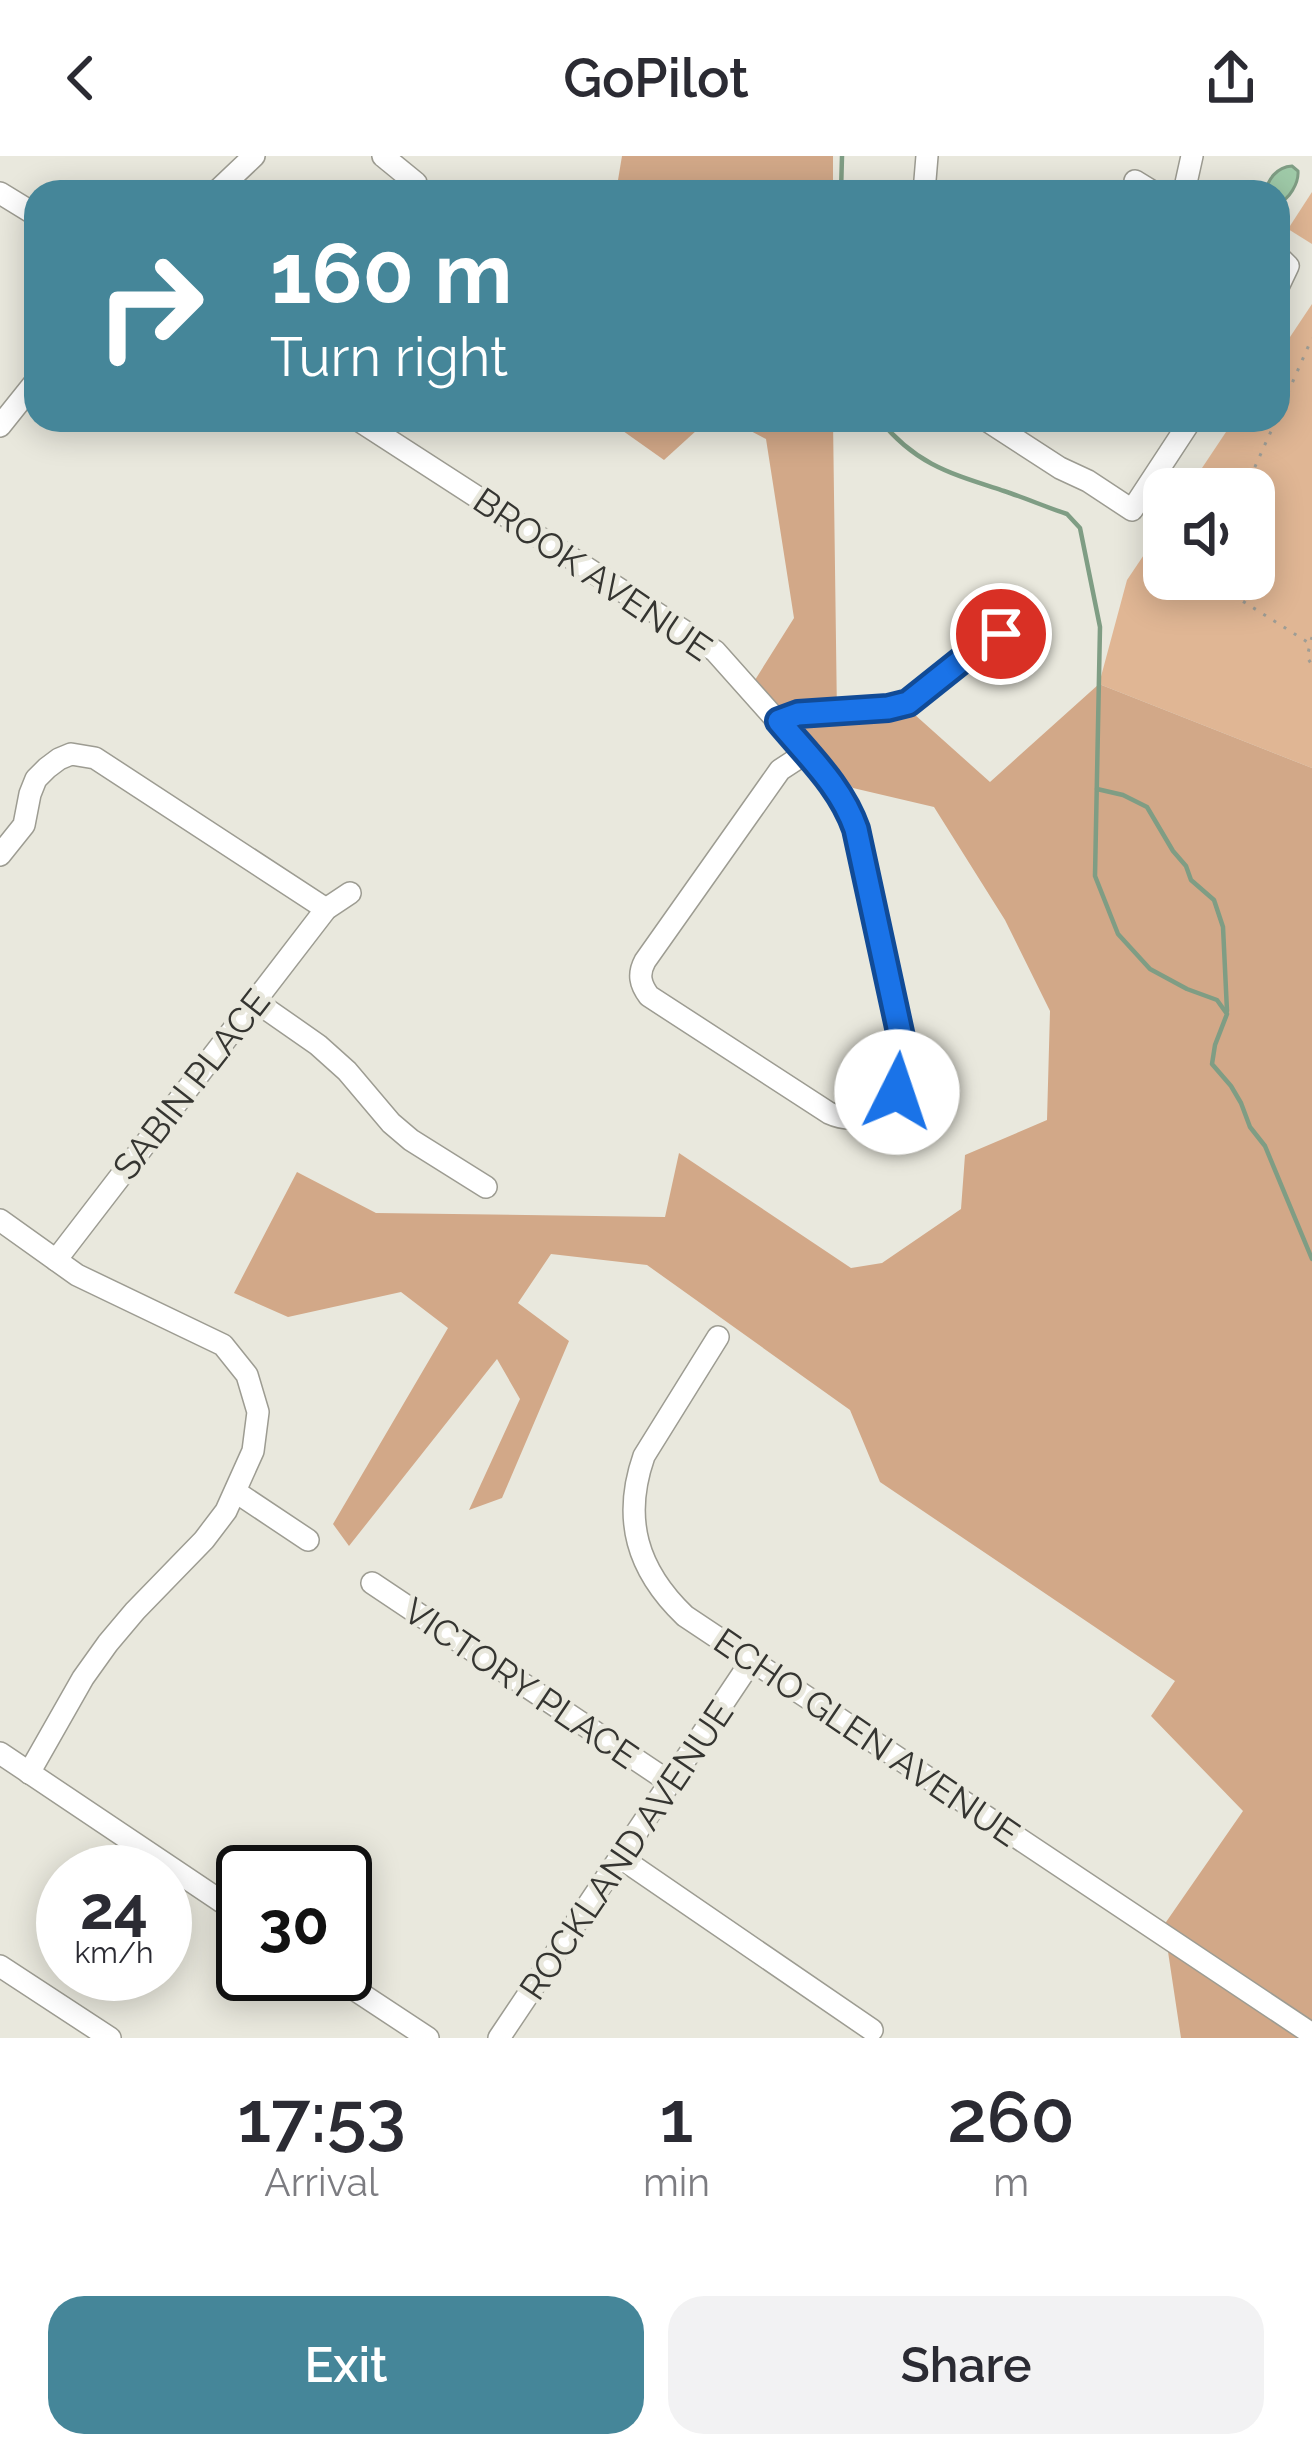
<!DOCTYPE html>
<style>
body{margin:0;font-family:Raleway,sans-serif;background:#f2f2f3;color:#2b2b33;height:100vh;display:flex;flex-direction:column;font-size:45px;white-space:nowrap}
*{box-sizing:border-box;margin:0}
p{font-size:39px;color:#7c7c81}
.icon{flex:none;width:66px;height:66px;fill:none;stroke:currentColor;stroke-width:2;stroke-linecap:round;stroke-linejoin:round}
.map{position:relative;height:1882px;overflow:hidden}
.details{display:flex;flex-direction:column;background:#fff;flex:1}
.details>*{flex:none}
.top-card{position:absolute;left:24px;top:24px;width:1266px;height:252px;border-radius:36px;box-shadow:0 6px 30px #0003;background:#458699;color:#fff;overflow:hidden}
.fabs{position:absolute;left:1143px;top:312px;display:grid;gap:24px}
.fabs a{display:grid;place-items:center;width:132px;height:132px;border-radius:24px;background:#fff;box-shadow:0 6px 30px #0003;font-size:60px}
.speed{position:absolute;left:36px;top:1689px;display:flex;gap:24px;font-size:60px;font-weight:700;text-align:center}
.speed>*{display:grid;place-content:center;width:156px;height:156px;border-radius:50%;background:#fff;box-shadow:0 6px 30px #0003;line-height:1}
.speed small{font-size:30px;font-weight:400}
.speed .limit{border:6px solid #111;border-radius:18px;background:#fff;color:#111}
.pin{position:absolute;display:grid;place-items:center;width:102px;height:102px;color:#fff;margin:-51px;border:6px solid #fff;border-radius:50%;box-shadow:0 3px 12px #0007}
.me{position:absolute;width:132px;margin:-66px;rotate:4deg;stroke-linejoin:round;filter:drop-shadow(0 0 9px #0008)}
.turn{display:flex;align-items:center;gap:42px;height:252px;padding:0 48px;font-size:54px}
.turn .icon{width:156px;height:156px;stroke-width:2.5}
.turn b{display:block;font-size:84px;line-height:102px}
.eta{display:flex;justify-content:space-evenly;align-items:center;height:204px;text-align:center}
.eta b{font-size:72px;font-weight:600;line-height:84px}
.action{display:flex;gap:24px;margin-top:auto;padding:24px 48px}
.action a{flex:1;height:138px;border-radius:36px;background:#458699;color:#fff;font-size:48px;font-weight:600;line-height:138px;text-align:center}
.action a+a{background:#f2f2f3;color:#2b2b33}
header{display:flex;justify-content:space-between;align-items:center;height:156px;padding:0 48px;background:#fff;font-size:54px;font-weight:600}
.map>svg:first-child{display:block}
</style>
<header><svg class="icon" aria-label="back" viewBox="0 0 24 24"><path d="M15 5l-7 7 7 7"/></svg>GoPilot<svg class="icon" aria-label="share" viewBox="0 0 24 24"><path d="M12 15V3M7 8l5-5 5 5M5 13v7h14v-7"/></svg></header>
<div class="map">
<svg width="1312" height="1882" viewBox="0 0 1312 1882">
<rect width="100%" height="100%" fill="#e9e8dd"/>
<!-- green -->
<g fill="#e0b694">
<path d="M1312 36V88L1288 73Z"/>
<path d="M1312 148V612L1099 528 1127 424 1164 369V423H1254V333H1188L1234 264H1278V199Z"/>
</g>
<!-- forest -->
<g fill="#d2a888">
<path d="M622 0H833V36H616Z"/>
<path d="M616 264H708L664 304 616 270Z"/>
<path d="M730 264H833L837 560 914 558 990 626 1099 528 1312 612V1882H1181L1164 1769 1243 1655 1151 1560 1175 1525 880 1326 850 1254 647 1109 551 1098 518 1147 569 1185 502 1342 469 1354 520 1243 497 1203 349 1390 333 1368 448 1172 401 1136 288 1161 234 1137 297 1016 376 1057 665 1061 679 997 851 1112 882 1107 961 1053 965 999 1047 964 1050 855 1005 764 934 651 853 632 755 524 794 462 766 283Z"/>
</g>
<!-- water -->
<path fill="#9fcaa8" stroke="#7f9d84" stroke-width="3" d="M1292 10 1298 15C1299 27 1289 44 1278 47V36H1265C1268 24 1276 11 1292 10Z"/>
<g fill="none" stroke-linecap="round" stroke-linejoin="round">
<!-- stream -->
<g stroke="#7f9d84" stroke-width="4.5">
<path d="M841 36 842 0"/>
<path d="M880 264C916 309 952 318 1004 335 1025 342 1046 351 1067 358L1080 372 1100 471 1095 720 1118 778 1150 813 1187 833 1217 844 1227 858 1215 889 1212 908 1231 930 1241 947 1250 971 1265 990 1312 1103"/>
<path d="M1097 633 1123 639 1147 651 1173 695 1186 710 1191 724 1214 744 1223 771 1227 855"/>
</g>
<defs>
<g id="minor">
<path d="M383 0 416 27"/>
<path d="M1135 25 1153 36"/>
<path d="M216 36 254 0"/>
<path d="M924 36 927 0"/>
<path d="M1184 36 1192 0"/>
<path d="M0 37 36 59"/>
<path d="M1278 100 1288 110 1278 131"/>
<path d="M358 264 715 495 806 597"/>
<path d="M986 264 1060 312 1088 325 1132 354 1191 264"/>
<path d="M0 270 36 225"/>
<path d="M779 565 798 558 888 552 908 547 992 480 1001 479 1020 492"/>
<path d="M806 597C828 621 845 642 856 673L906 904C903 943 868 975 829 957L649 840C640 828 638 818 645 805L780 614Z"/>
<path d="M0 699 24 669 30 638 36 623 47 612 59 603 71 598 95 602 326 753"/>
<path d="M255 845 318 889 347 915 391 967 411 984 486 1031"/>
<path d="M0 1064 77 1119 223 1189 247 1219 258 1256 253 1295 226 1355 204 1384 135 1455 108 1487 83 1522 29 1617"/>
<path d="M56 1104 326 753 350 737"/>
<path d="M718 1181 644 1300C622 1363 637 1414 685 1460L1312 1878"/>
<path d="M236 1336 308 1384"/>
<path d="M372 1427 671 1627"/>
<path d="M0 1597 243 1760"/>
<path d="M621 1702 872 1874"/>
<path d="M0 1810 110 1882"/>
<path d="M331 1818 428 1882"/>
<path d="M499 1882 752 1504"/>
</g>
</defs>
<!-- minor casing -->
<use href="#minor" stroke="#9d9c92" stroke-width="24"/>
<!-- path -->
<g stroke="#9e9d95" stroke-width="3" stroke-dasharray="3 9" stroke-linecap="butt">
<path d="M1278 259 1312 182"/>
<path d="M1245 333 1276 264"/>
<path d="M1215 423 1233 439 1309 487"/>
<path d="M1312 481 1307 501 1312 509"/>
</g>
<!-- minor -->
<use href="#minor" stroke="#fff" stroke-width="21"/>
</g>
<g fill="none" stroke-linecap="round" stroke-linejoin="round">
<defs>
<path id="route" d="M897 936 905 918 906 904 856 673C841 630 808 600 779 565L798 558 888 552 908 547 992 480 1001 478"/>
</defs>
<!-- route casing -->
<use href="#route" stroke="#114b97" stroke-width="30"/>
<!-- route -->
<use href="#route" stroke="#1a73e8" stroke-width="21"/>
</g>
<g text-anchor="middle" dominant-baseline="central" stroke-width="10" stroke-linejoin="round" paint-order="stroke">
<!-- street labels -->
<g font-size="36" fill="#353531" stroke="#e9e8dd">
<text transform="translate(593 418) rotate(34)">BROOK AVENUE</text>
<text transform="translate(191 928) rotate(-52)">SABIN PLACE</text>
<text transform="translate(521 1527) rotate(34)">VICTORY PLACE</text>
<text transform="translate(867 1581) rotate(34)">ECHO GLEN AVENUE</text>
<text transform="translate(626 1694) rotate(-56)">ROCKLAND AVENUE</text>
</g>
</g>
</svg>
<div class="fabs">
<a><svg class="icon" aria-label="sound" viewBox="0 0 24 24"><path d="M4 9h4l5-4v14l-5-4H4zM17 9q2 3 0 6"/></svg></a>
</div>
<div class="speed"><div>24<small>km/h</small></div><div class="limit">30</div></div>
<div class="pin" style="left:1001px;top:478px;background:#d93025"><svg class="icon" aria-label="arrive" viewBox="0 0 24 24"><path d="M6 21V4h12l-3 4 3 4H6"/></svg></div>
<svg class="me" style="left:897px;top:936px" viewBox="-20 -20 40 40"><circle r="19" fill="#fff"/><path d="M0-13L10 11 0 6-10 11z" fill="#1a73e8"/></svg>
<div class="top-card">
<div class="turn"><svg class="icon" aria-label="right" viewBox="0 0 24 24"><path d="M7 20v-9h11M14 6l5 5-5 5"/></svg><div><b>160 m</b>Turn right</div></div>
</div>
</div>
<section class="details">
<div class="eta">
<div><b>17:53</b><p>Arrival</p></div>
<div><b>1</b><p>min</p></div>
<div><b>260</b><p>m</p></div>
</div>
<div class="action"><a>Exit</a><a>Share</a></div>
</section>
